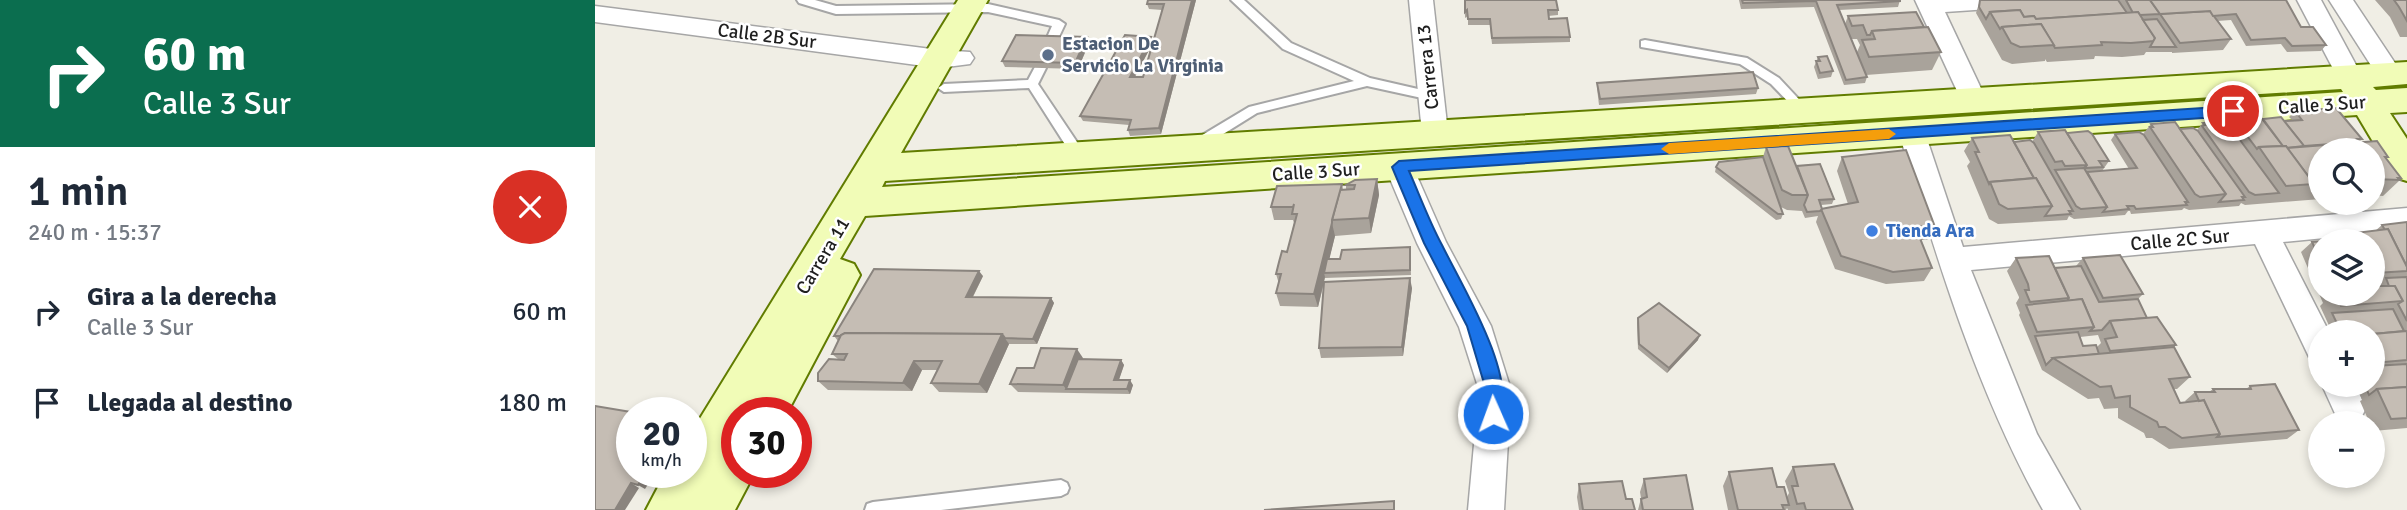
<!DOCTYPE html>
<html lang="es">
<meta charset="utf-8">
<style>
body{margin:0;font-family:Signika,sans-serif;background:#f6f6f7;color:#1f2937;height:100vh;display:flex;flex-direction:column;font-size:26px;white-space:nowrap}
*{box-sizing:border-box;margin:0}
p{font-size:23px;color:#747a83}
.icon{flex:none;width:38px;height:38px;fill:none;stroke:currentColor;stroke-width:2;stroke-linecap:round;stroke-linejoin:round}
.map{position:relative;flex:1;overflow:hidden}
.details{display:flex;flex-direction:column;background:#fff;width:595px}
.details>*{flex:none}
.banner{background:#0b6e4f;color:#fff;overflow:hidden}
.tools{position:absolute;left:1713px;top:138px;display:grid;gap:14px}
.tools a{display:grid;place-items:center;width:77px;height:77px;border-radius:50%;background:#fff;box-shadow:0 4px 10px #0003;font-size:35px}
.speed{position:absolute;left:21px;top:397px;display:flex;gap:14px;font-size:35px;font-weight:700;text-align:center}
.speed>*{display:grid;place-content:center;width:91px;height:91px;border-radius:50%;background:#fff;box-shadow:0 4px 10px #0003;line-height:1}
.speed small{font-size:18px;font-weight:400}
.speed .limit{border:10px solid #d22;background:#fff;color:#111}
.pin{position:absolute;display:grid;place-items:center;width:60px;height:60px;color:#fff;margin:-30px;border:4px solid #fff;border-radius:50%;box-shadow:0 2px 7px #0007}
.me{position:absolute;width:77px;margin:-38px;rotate:358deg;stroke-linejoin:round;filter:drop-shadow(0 0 5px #0008)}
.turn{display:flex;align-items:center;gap:24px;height:147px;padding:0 28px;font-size:32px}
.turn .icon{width:91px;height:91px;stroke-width:2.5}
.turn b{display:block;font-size:49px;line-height:60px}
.round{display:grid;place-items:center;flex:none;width:74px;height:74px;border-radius:37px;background:#f6f6f7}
.head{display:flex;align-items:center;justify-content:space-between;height:119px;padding:0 28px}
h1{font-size:42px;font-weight:600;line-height:52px}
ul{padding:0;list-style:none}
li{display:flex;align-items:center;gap:21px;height:91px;padding:0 28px}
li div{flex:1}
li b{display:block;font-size:26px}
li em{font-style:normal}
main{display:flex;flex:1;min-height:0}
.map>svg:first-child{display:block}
</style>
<main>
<section class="details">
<div class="banner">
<div class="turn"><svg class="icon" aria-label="right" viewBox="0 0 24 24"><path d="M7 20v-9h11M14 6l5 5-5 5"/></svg><div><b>60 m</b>Calle 3 Sur</div></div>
</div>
<div class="head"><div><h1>1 min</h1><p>240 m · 15:37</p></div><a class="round" style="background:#d93025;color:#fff"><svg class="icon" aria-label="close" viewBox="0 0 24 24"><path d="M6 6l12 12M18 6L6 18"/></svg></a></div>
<ul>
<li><svg class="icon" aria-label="right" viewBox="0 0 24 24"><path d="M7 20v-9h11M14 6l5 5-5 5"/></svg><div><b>Gira a la derecha</b><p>Calle 3 Sur</p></div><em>60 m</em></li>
<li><svg class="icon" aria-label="arrive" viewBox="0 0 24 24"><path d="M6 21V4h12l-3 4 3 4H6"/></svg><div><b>Llegada al destino</b></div><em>180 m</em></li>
</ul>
</section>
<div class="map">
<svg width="1812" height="510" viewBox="0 0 1812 510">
<rect width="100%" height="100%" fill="#f0eee5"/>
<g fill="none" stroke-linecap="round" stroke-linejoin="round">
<defs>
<g id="lane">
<path d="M202 0H220L241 6 393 4 464 20 470 24 460 45 456 46 450 42 457 26 393 12 241 14 204 3Z"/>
<path d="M636 0H649L696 43 775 78 836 92 842 96 836 100 772 86 662 113 609 146H599L598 143 599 140 654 107 759 81 688 49Z"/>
<path d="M1050 40 1152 58 1184 78 1214 110 1208 114 1204 113 1176 84 1145 64 1046 47V41Z"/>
<path d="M445 64 451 68 443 84 490 154 491 157 490 160H480L434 88 349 92 343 88 349 84 433 80 441 65Z"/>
<path d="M466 480 472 483 474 488 472 493 466 496 346 510H270L272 504 278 502Z"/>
</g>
<g id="street">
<path d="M814 0H838L853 133 850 140 840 143 830 140 827 133Z"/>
<path d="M1320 0H1421L1417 5 1409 8 1350 12 1391 99 1387 106 1378 108 1369 106Z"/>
<path d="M1702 0H1726L1767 76 1763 82 1754 85 1745 82Z"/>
<path d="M1734 0H1758L1808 75 1804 81 1795 84 1786 81Z"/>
<path d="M0 6 344 50 375 52 379 58 375 64 344 68 0 22Z"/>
<path d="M1317 123 1327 126 1330 133 1368 247 1812 208V230L1688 242 1734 332H1726V362L1715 359 1660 244 1376 270 1442 434 1485 510H1448C1382 392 1343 262 1304 133L1307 126Z"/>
<path d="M804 157 814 160 818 167 851 242 896 326 916 390 909 510H873L884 390 864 327 822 243 790 167 794 160Z"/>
<path d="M1727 385H1760L1771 408 1766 418 1754 423 1742 418Z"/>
</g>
<path id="secondary" d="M363 0H393L306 153 1812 62V84L1778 87 1781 90 1812 88V112L1795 113 1812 139V181L1799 177 1762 115 270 216 245 259 259 264 265 275 192 413H142V437L138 443 142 441V472H160L140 510H51L71 472H96V433ZM1746 89 1748 92 287 187 290 181Z"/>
</defs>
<!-- lane casing -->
<use href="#lane" stroke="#a6a6a6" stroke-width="4"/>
<!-- street casing -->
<use href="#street" stroke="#a6a6a6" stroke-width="3"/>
<!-- secondary casing -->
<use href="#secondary" stroke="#617c00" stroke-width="4"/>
<!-- lane -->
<use href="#lane" fill="#fff" fill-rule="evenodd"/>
<!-- street -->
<use href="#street" fill="#fff" fill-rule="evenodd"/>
<!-- secondary -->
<use href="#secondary" fill="#f1fcb7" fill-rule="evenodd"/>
</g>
<!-- wall -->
<g fill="#a9a39b" fill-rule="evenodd">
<path d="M553 0H601L566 134 535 136 533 130 534 125 488 121 485 116 556 37 558 43 567 10 554 9 552 4ZM557 43 548 77H540Z"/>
<path d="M870 0 963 10V15L953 16 954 19 975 37V42L897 44 895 25H873V16L870 18Z"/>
<path d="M1144 0H1305L1303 7 1244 10 1250 24 1253 16 1329 27 1346 52 1337 70 1271 75 1272 77 1270 83 1249 85 1219 7 1146 9ZM1256 39H1262L1265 45 1262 52Z"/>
<path d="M1385 0H1691L1706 27 1731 45 1726 51 1692 52 1686 44 1651 46 1636 20 1622 21 1636 39 1628 50 1577 53V52H1551L1549 55 1527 57 1500 56 1499 59 1452 62 1450 59V61L1417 64 1407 60 1381 13Z"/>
<path d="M1780 0H1812V37H1805L1795 17Z"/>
<path d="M494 43 483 69 410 67 407 61Z"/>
<path d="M1223 57 1238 71 1236 77 1223 79 1219 67Z"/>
<path d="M1002 83 1163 88 1161 94 1004 105 1002 88Z"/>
<path d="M1700 111 1767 139 1764 142 1793 157 1791 158 1806 178 1805 180 1788 196 1778 195V150H1726V199L1650 205 1646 203 1644 206 1594 210 1589 208 1587 210 1536 214 1535 211H1533L1530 215 1479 219 1474 216 1472 220 1403 224 1394 219 1372 166 1375 162 1369 151 1377 138 1419 142H1437L1443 132 1472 133 1514 161 1507 171 1534 169 1516 140 1520 134H1548L1556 124 1585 129 1602 130 1608 123 1632 122 1637 116 1689 121H1698L1694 117Z"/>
<path d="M1171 147 1202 166 1239 199 1237 204 1226 205 1227 209 1253 204 1242 171 1247 157 1340 227 1332 240H1326L1337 268 1329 281 1291 284 1240 269 1221 222 1223 216 1210 218 1207 211 1192 210 1186 207 1188 214 1186 219 1181 220 1120 172 1121 167 1168 157Z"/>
<path d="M782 179 784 195 776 233 740 236 734 259H745L815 247 816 275 730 278V277L729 282 817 288 808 356 726 358 724 348 729 283 723 307 685 306 681 293 684 284 681 274 692 252 699 223 698 220H679L676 207 747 184 748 189H751V185Z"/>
<path d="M1812 222V428L1778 431V424H1775L1765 401 1767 400 1762 385H1778V332H1737L1725 306 1728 303 1706 252 1717 242 1752 239 1760 233 1780 231 1787 225ZM1726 242H1778V294H1726Z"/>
<path d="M1421 258 1460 268 1481 266 1488 258 1548 294 1543 299 1552 318 1581 345 1579 347 1595 377 1582 389H1579L1585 403 1591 402 1590 401 1600 392H1614L1618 389H1651L1655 386 1704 430 1692 439 1574 449 1557 438H1551L1549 433 1523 418V408L1509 409 1504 398 1493 399 1447 370 1424 315 1425 313 1421 303 1424 298V297L1412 271ZM1503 335 1506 343 1502 347 1488 346 1485 337Z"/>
<path d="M388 276 378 297 456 298 459 303 442 344H414L392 393 344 392 336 383 343 370H327L317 391 233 390 223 381 243 359 237 354 243 341 239 336Z"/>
<path d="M1043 318 1103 340 1072 373 1043 349 1042 323Z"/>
<path d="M488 358V359L526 360 529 365 524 380 538 385 535 394 423 392 415 384 439 368Z"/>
<path d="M1198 467 1258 510H1193L1192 508 1191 510H1133L1128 486 1134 472 1182 487 1192 497 1194 493 1190 481Z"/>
<path d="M1049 479 1098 510H1043L1046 498 1045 492Z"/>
<path d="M984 484 1031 499 1040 510H984L982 497Z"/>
</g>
<!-- shaded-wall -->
<g fill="#8a847e">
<path d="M597 0H601L566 134 564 128Z"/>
<path d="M492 37 494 43 483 69 480 63Z"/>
<path d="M556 37 558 43 537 82 535 77Z"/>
<path d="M782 179 784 195 776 233 774 218Z"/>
<path d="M737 223 740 236 731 273H729L730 277 723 307 719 294Z"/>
<path d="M384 271 388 276 375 302 371 297Z"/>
<path d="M815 278 817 288 808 356 807 347Z"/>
<path d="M456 298 459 303 442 344 438 339Z"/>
<path d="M407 334 414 344 392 393 384 384Z"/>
<path d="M1105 335 1103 340 1072 373 1074 368Z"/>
<path d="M482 349 488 358 476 389H471L468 385Z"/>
<path d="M526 360 529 365 522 385 519 380Z"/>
<path d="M319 361 327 370 317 391 308 383Z"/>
<path d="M535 380 538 385 535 394 532 389Z"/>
<path d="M51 472H61L50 489 43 485Z"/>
<path d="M36 483 44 488 30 510H20Z"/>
</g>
<!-- building -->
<g fill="#c5bdb4" stroke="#8a847e" stroke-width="2">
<path d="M553 0H597L564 128 533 130 536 120 485 116 530 35 556 37 535 77H548L569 4H552Z"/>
<path d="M870 0H961L963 10H953L954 19 972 18 975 37 897 38 895 19H873L872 10 870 12Z"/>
<path d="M1147 0H1305V1L1242 5 1272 77 1251 80 1221 1 1148 3Z"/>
<path d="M1385 0H1523L1532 13 1441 19 1439 16 1429 17 1425 10 1395 12 1391 19 1384 7Z"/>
<path d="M1531 0H1555L1565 14 1615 11 1636 39 1585 43 1565 14 1545 15 1543 12 1538 13Z"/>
<path d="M1555 0H1691L1706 27H1718L1731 45 1697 46 1690 38 1656 40 1641 14 1618 16 1615 11 1565 14Z"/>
<path d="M1799 0H1812V21L1804 7Z"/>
<path d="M1425 10 1429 17 1439 16 1441 19 1543 12 1560 38 1559 41 1536 43 1506 42 1507 45 1460 48 1446 24 1407 27 1405 29 1395 12Z"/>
<path d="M1321 12 1329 27 1277 31 1275 35H1272L1268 25 1257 26 1253 16Z"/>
<path d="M1562 19 1581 47H1555L1560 38 1548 20Z"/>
<path d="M1446 24 1459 45 1425 47 1416 43 1407 27Z"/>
<path d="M1333 27 1346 52 1274 57 1267 40 1280 39 1277 31Z"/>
<path d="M421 35 492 37 480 63 407 61Z"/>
<path d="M1232 56 1238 71 1225 73 1221 61H1225L1223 57Z"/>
<path d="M1158 72 1163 88 1005 99 1002 83Z"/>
<path d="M1741 108 1767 139H1762L1764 142 1709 146 1689 121 1707 120 1700 111Z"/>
<path d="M1664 115 1688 146 1664 147 1662 149 1637 116Z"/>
<path d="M1686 117 1709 146 1692 148 1691 146H1688L1668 119Z"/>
<path d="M1631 121 1684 193 1660 195 1654 192 1607 126 1610 125 1608 123Z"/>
<path d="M1580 122 1631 194 1605 197 1600 194 1555 127H1558L1556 124Z"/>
<path d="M1598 128 1603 131 1650 197H1647L1649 200 1624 202 1631 194 1585 129Z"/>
<path d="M1470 130 1492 165 1470 166 1467 161 1460 162 1443 132Z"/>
<path d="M1493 131 1497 134 1514 161H1504L1508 167 1489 168 1492 165 1472 133Z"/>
<path d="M1544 132 1549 135 1593 202H1590L1592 205 1541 209 1539 206H1532L1534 209 1508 212 1512 207 1492 172 1542 168 1520 134Z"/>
<path d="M1415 135 1439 178 1395 182 1394 184 1380 152H1384L1377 138Z"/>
<path d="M1435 140 1439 143 1478 211H1474L1476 214 1450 216 1457 206 1441 178H1439L1419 142Z"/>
<path d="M1782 141 1793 157H1790L1806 178H1803L1805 180 1778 179V150H1726V185L1717 186 1719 184 1692 148Z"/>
<path d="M1193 146 1213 195H1197L1187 190 1171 147Z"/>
<path d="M1691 146 1719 184 1691 186 1664 147Z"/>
<path d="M1311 150 1340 227 1320 226 1337 268 1298 272 1246 256 1226 209 1263 202 1247 157Z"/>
<path d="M1168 157 1188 214H1183L1121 167 1124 162Z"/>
<path d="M1225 164 1239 199 1224 200 1227 209 1225 211 1212 212 1209 205 1213 195 1202 166Z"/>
<path d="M1489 168 1512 207 1486 209 1481 206 1460 170Z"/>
<path d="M1441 178 1457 206 1413 209 1404 204 1395 182Z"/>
<path d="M782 179 774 218 737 220 745 190 759 189 760 185H751L760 180Z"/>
<path d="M747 184 737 220V223L719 294 681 293 686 274H681L684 262 687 251 692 252 702 214H697L699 204 698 207H676L682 186Z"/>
<path d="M1812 222V267L1793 229 1790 230 1787 225Z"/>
<path d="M1793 229 1812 267V271L1780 273 1778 270V242H1764L1760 233Z"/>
<path d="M1752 239 1753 242H1726V262L1717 242Z"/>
<path d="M815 247V270L729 273 732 259H745L747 250Z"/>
<path d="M1525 255 1548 294 1508 298 1488 258Z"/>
<path d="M1454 256 1474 298 1435 302 1430 290H1434L1433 284 1421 258Z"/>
<path d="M1486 266 1504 302 1543 299 1552 318 1515 321 1507 330 1495 331 1499 327 1487 299 1472 301 1474 298 1460 268Z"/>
<path d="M279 269 384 271 371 297 456 298 438 339 410 338 407 334 250 333 245 336H239Z"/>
<path d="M1778 277H1779L1784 286H1800L1808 301 1746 306 1741 294H1778Z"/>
<path d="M1812 277V321L1803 304 1808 301 1800 286H1794L1791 278Z"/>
<path d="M815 278 807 347 724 348 729 282Z"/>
<path d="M1487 299 1499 327 1442 332 1431 305Z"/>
<path d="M1064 303 1105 335 1074 368 1044 344 1043 318Z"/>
<path d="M1798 309 1809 331 1778 334V332H1746L1737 313Z"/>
<path d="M1562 317 1581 345 1515 351 1510 339 1522 337 1515 321Z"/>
<path d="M1812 331V360L1778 363V334Z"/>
<path d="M1483 332 1488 346 1501 345 1504 354 1458 358 1451 365 1440 336Z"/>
<path d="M250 333 407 334 384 384 336 383 347 361H319L308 383 223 381V373L234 359 249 360 252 354H237L246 335Z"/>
<path d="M1579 347 1595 377 1574 379 1585 403 1609 400 1625 434 1587 438 1570 427H1564L1562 422 1535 407V396L1520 398 1516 386 1505 387 1458 358Z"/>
<path d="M446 348 482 349 468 385 415 384 422 368H439Z"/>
<path d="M483 359 526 360 519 380H535L532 389H471Z"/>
<path d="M1812 364V387L1782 389 1774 395 1770 385H1778V366Z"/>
<path d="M1680 384 1704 430 1622 437 1625 434 1609 400 1604 401 1600 392H1620L1618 389H1656L1655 386Z"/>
<path d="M1812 387V418L1796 419 1782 389Z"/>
<path d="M0 406 42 413H37V472H51L43 485 36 483 20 510H0Z"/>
<path d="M1239 464 1258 510H1211L1209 503 1202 504 1197 486H1203L1198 467Z"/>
<path d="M1177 468 1182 487H1189L1194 505H1187L1189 510H1143L1134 472Z"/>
<path d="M1091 475 1098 510H1048L1046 499 1052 497 1049 479Z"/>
<path d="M1027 481 1031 499H1037L1040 510H988L984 484Z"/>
<path d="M799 501V510H669Z"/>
</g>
<!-- route -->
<path fill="#1a73e8" stroke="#114b97" stroke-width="2" d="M1638 106 1645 111 1638 116 814 171C825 196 834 221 847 245 866 284 924 378 904 420L898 422 892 420 889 414 891 390 872 326 829 243 797 167 804 161Z"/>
<!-- slow -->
<path fill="#f59e0b" d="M1294 129 1301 134 1294 139 1074 154 1066 149 1074 143Z"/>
<!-- markers -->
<circle fill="#5c6f8a" stroke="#fff" stroke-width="2.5" cx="453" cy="55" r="7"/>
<circle fill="#3f7fe0" stroke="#fff" stroke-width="2.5" cx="1277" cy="231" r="7"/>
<g text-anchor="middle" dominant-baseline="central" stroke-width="5" stroke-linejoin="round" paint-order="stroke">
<!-- street labels -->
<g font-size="19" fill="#1f1f1f" stroke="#fff">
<text transform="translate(172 36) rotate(7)">Calle 2B Sur</text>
<text transform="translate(833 67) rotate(-96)">Carrera 13</text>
<text transform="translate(1727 105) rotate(-4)">Calle 3 Sur</text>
<text transform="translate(721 172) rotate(-4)">Calle 3 Sur</text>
<text transform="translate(1585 240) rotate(-5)">Calle 2C Sur</text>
<text transform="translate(228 256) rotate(-59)">Carrera 11</text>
</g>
<!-- service labels -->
<g font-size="19" font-weight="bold" fill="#4e5e75" stroke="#fff" text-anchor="start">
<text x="467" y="44">Estacion De<tspan x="467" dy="22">Servicio La Virginia</tspan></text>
</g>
<!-- shop labels -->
<g font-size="19" font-weight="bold" fill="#366cbe" stroke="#fff" text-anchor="start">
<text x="1291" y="231">Tienda Ara</text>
</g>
</g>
</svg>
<div class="tools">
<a><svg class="icon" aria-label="search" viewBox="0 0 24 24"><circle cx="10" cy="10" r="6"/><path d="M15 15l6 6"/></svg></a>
<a><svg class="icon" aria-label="layers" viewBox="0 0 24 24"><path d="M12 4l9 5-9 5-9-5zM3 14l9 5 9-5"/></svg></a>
<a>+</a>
<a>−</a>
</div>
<div class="speed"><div>20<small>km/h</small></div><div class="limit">30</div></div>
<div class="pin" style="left:1638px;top:111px;background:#d93025"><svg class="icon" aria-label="arrive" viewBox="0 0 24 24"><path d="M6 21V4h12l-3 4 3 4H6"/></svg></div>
<svg class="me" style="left:898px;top:414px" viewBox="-20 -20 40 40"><circle r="17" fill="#1a73e8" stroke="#fff" stroke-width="3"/><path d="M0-11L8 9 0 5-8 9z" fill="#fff"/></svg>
</div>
</main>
